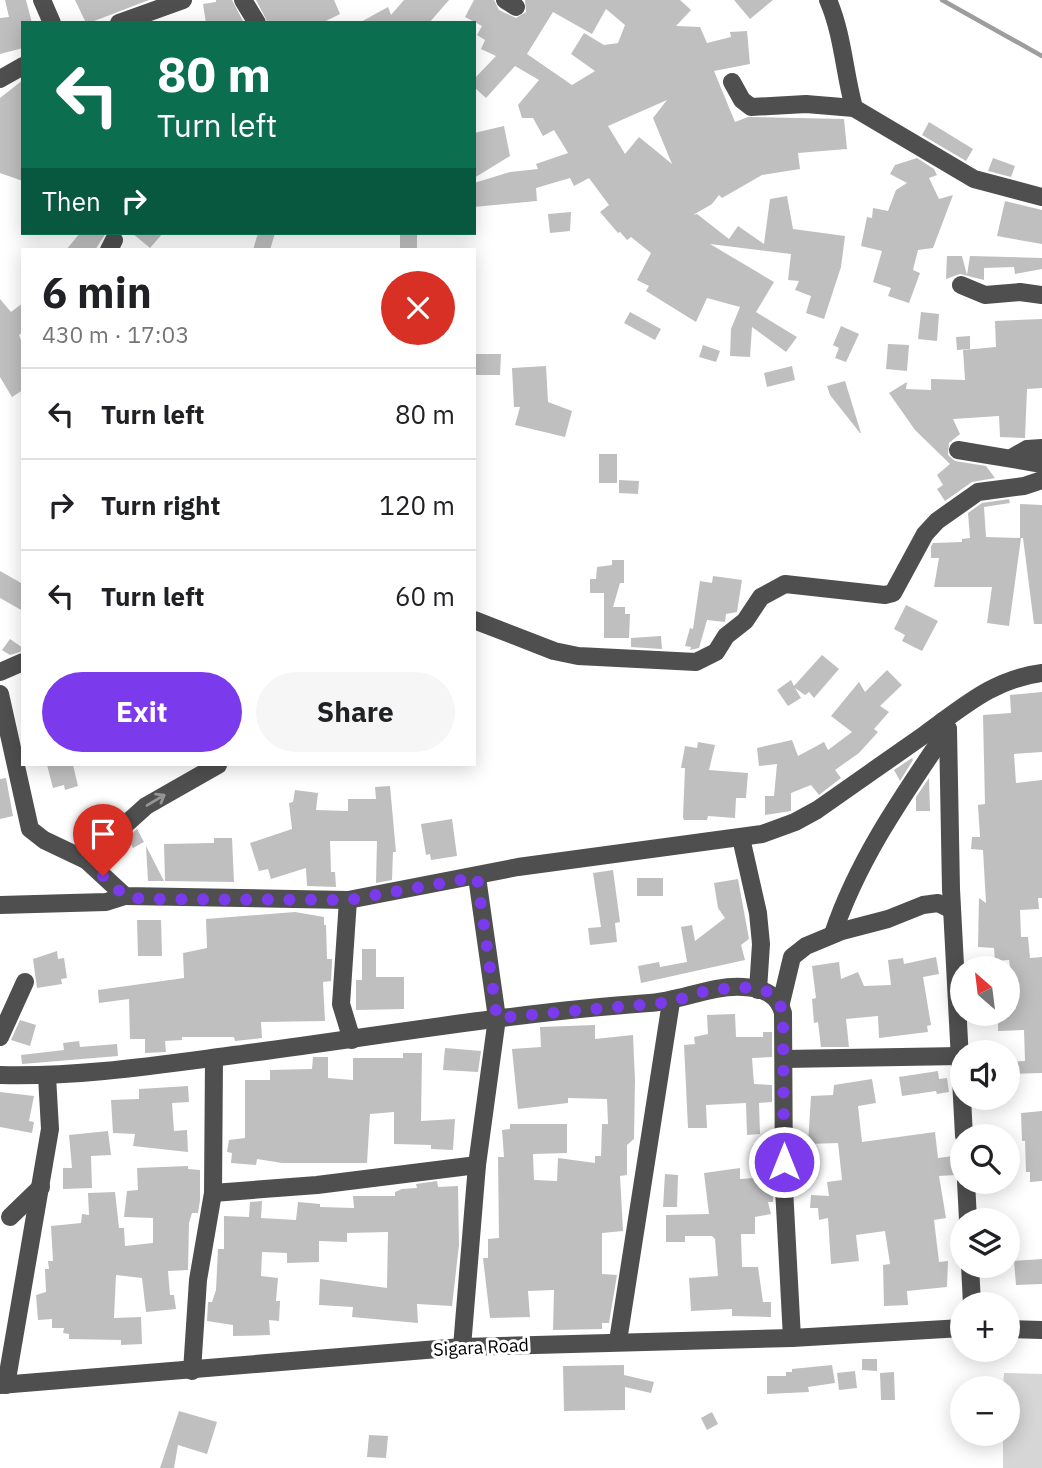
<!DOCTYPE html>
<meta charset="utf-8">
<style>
body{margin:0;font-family:"IBM Plex Sans",sans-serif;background:#f6f6f6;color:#202124;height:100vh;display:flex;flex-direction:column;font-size:26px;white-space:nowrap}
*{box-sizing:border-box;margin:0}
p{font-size:23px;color:#757577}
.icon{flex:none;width:38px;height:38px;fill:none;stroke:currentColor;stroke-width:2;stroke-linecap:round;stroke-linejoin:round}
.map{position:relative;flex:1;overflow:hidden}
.drawer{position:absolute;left:21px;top:248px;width:455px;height:518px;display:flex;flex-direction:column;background:#fff;border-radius:0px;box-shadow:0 4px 18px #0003}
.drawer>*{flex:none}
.guide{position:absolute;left:21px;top:21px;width:455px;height:214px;border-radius:0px;box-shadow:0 4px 18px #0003;background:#0b6e4f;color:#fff;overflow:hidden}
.needle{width:46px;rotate:332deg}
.tools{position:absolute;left:950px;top:956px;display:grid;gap:14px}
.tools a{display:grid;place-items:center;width:70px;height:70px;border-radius:50%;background:#fff;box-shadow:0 4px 18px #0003;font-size:35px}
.pin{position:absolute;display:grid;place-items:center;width:60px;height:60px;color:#fff;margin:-72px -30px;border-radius:50% 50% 50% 0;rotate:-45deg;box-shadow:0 0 7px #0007}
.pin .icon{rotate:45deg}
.me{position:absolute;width:77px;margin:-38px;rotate:0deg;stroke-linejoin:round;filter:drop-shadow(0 0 5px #0008)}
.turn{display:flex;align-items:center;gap:24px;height:147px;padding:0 21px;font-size:32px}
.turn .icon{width:91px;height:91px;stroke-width:2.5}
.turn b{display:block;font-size:49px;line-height:60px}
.then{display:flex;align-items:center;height:66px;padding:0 21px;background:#0003;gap:14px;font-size:26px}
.round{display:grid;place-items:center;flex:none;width:74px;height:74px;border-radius:37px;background:#f6f6f6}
.summary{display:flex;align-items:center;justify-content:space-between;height:119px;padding:0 21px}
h1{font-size:42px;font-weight:800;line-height:52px}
.action{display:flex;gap:14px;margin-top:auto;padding:14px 21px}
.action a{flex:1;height:80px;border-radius:42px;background:#7c3aed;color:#fff;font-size:28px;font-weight:800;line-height:80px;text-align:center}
.action a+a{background:#f6f6f6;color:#202124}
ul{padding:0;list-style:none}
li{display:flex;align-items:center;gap:21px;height:91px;padding:0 21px;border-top:2px solid #e0e0e0}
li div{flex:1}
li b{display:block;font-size:26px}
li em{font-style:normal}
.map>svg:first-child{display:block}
</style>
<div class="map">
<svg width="1042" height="1468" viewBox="0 0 1042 1468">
<rect width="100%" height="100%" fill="#fff"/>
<!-- green -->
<path fill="#d6d6d6" d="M1004 1373 1042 1374V1468H1003V1433H1008V1388H1003Z"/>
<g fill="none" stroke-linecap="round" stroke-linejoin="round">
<!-- stream -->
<path stroke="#9d9d9d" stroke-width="4.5" d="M942 0 1042 56"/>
</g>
<!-- building -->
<g fill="#bfbfbf" fill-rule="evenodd">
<path d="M5 0H26L32 23H23V48L0 54V18L9 17Z"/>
<path d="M75 0H149L89 23H86Z"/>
<path d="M216 0H232L244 23H206L203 4 216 2Z"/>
<path d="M256 0H334L340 14 322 23H268Z"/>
<path d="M404 0H449L429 23H359L388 7 391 15Z"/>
<path d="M474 0H494L499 10 516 18 526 12 525 0H680L691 10 676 26 700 27 707 43 731 37 730 32 747 31 750 64 714 71 735 122 748 117 844 119 847 149 798 153 800 169 762 175 722 198 719 195 712 204 693 215 697 214 729 239 738 226 764 244 770 199 787 196 793 229 845 236 841 267 824 319 806 313 811 296 795 290 799 281 788 280 791 254 710 244 774 282 756 312 797 337 786 352 752 327 750 357 730 356 731 329 740 307 707 298 696 322 646 291 649 286 637 280 651 253 631 237 627 240 620 232 618 233 600 212 609 205 589 178 574 186 570 178 536 188 537 201 474 207V183L510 172 538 169 536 164 568 153 554 130 543 136 533 118H522L518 105 539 80 515 66 486 98 474 87V79L496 56 481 49 485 40 477 35 482 26 465 17ZM606 9 625 25 618 43 604 45 584 33 571 54 595 71 572 85 527 54 553 12 592 34ZM667 100 653 118 672 164 639 137 625 154 608 126Z"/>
<path d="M734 0H773L750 19Z"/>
<path d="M23 80V181L0 173V98Z"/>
<path d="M929 122 973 149 966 161 922 135Z"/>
<path d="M504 126 510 156 474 178V133Z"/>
<path d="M917 158 934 169 937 175 929 178 939 199 953 195 933 248 918 250 913 270 920 273 909 303 888 296 891 288 873 282 882 251 861 246 867 217 872 218 873 208 888 211 896 190 907 183 890 174 895 165Z"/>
<path d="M993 158 1015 166 1011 177 988 171Z"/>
<path d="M1005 201 1042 210V244L997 236Z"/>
<path d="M571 212 570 231 550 233 548 214Z"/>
<path d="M80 233H106L95 250H66Z"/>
<path d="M132 233H163L150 248Z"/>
<path d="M258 233H275L270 250H253Z"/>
<path d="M400 233H417V248L400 249Z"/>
<path d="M947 256H962L967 275 970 256 1042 258V269L1015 274 1014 267 984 268V280L960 274 946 279Z"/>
<path d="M0 299 11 312 23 303V332L19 335 23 346V390L12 397 0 377Z"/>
<path d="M630 312 661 329 655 340 624 323Z"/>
<path d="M921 312 939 314 937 341 918 339Z"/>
<path d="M1042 319V388L1027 389 1025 438 1000 437 999 416 953 419 960 434 949 443 948 455 955 461 986 466 995 478 972 482 945 501 937 489 943 485 937 475 950 464 915 430 889 393 907 382 906 389 931 390V379L965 380 963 350 996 347 995 321Z"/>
<path d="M841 326 859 334 846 362 835 358 839 348 833 345Z"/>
<path d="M970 336V349L957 350 956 337Z"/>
<path d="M888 344 909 345 907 371 886 369Z"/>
<path d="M703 345 720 351 716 362 699 357Z"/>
<path d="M474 354H501L500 375H474Z"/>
<path d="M546 366 548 402 572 411 565 437 515 425 520 407H514L512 368Z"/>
<path d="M792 366 795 380 767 387 764 373Z"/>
<path d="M845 381 861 433H860L830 395 827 386Z"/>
<rect x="599" y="454" width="18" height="29"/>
<path d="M619 480 639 481 638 494 619 493Z"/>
<path d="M1009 499 1010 503 984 507 986 537 1021 538 1009 626 987 623 992 587H934L939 558H931V547L933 543 962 542V539L970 538 968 513 982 503Z"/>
<path d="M1020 504 1042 505V624H1034L1023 538H1020Z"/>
<path d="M612 560H624V583H620L613 607H625V614H630L629 638H604V593H590V579H596L597 567 612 565Z"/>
<path d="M0 571 23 584V611L0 598Z"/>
<path d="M713 576 742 580 737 612 726 614 725 622 707 620 699 648 690 650 691 647 685 646 690 628 693 629 700 581 712 583Z"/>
<path d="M906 605 938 621 922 651 902 641 905 635 894 629Z"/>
<path d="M661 636 662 649 631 647V638Z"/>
<path d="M10 639 23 648V651L10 655 2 650Z"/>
<path d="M822 655 839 669 814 698 809 692 805 695 795 688 801 698 788 706 777 690 791 680 794 686Z"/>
<path d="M887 670 902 685 880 706 889 712 874 729 878 732 859 753 835 770 841 778 819 795 811 785 791 793V811L765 815V796H774L777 764 759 766 757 748 792 740 798 756 824 742 828 750 852 732 831 716 859 682 865 692Z"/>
<path d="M1042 692V752L1014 754 1016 783 1042 780V898H1038L1039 909 1020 910 1021 937H1028L1030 958 1042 957V1073L1011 1074H1008V1062L1025 1061 1024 1030 998 1031V1013L1016 1009 1009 960 995 961 994 948 978 947 979 898 986 903 983 850 971 849 972 837H980L978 805 985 804 983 715 1011 713 1010 695Z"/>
<path d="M698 742 715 745 709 770 748 773 746 798H736L735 818 708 816 707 820H684L683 817 685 768H681L685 746 697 748Z"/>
<path d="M912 758 913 760 900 781 894 770Z"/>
<path d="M47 765H73L78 786 65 790 64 785 53 788Z"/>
<path d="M6 778 13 816 0 819V779Z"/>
<path d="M929 778 930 811H916V797Z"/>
<path d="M390 786 396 852H393L392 880 376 883 377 841H330L331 872H335L336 887 307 886 306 868 271 879 268 869 259 871 250 843 292 829 289 803 293 802 295 790 318 793 316 810 348 811V799H376L375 787Z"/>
<path d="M452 819 457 856 431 860 430 854 426 855 421 824Z"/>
<path d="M137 829 144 842 133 848 127 838Z"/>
<path d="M214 838H232L234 882 165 881 164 844 214 843Z"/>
<path d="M146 846 164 881H148Z"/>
<path d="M613 870 620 922 615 923 617 942 590 945 588 928 601 927 593 873Z"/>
<rect x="637" y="878" width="26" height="18"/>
<path d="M738 879 749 939 741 945 745 960 641 983 638 966 659 962 660 967 687 962 681 927 692 925 695 941 725 918 718 908 714 883Z"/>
<path d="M295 912 324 917V925H326L327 959H332V963L331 981 323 982 325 1021 261 1022 262 1038 235 1041 234 1037H182V1040L165 1041 166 1052 145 1053V1039H130L129 999 99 1003 98 990 184 978 183 953 207 948 206 919Z"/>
<path d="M137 920H161L162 956H138Z"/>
<path d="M362 949H376V977H404V1009L356 1010V980H362Z"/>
<path d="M57 951 58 959 64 958 67 978 61 979 62 984 37 988 33 959Z"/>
<path d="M936 957 939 974 923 977 931 1025 927 1026 928 1032 879 1038 878 1016 846 1019 849 1047H821L818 1022 814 1023 812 999 816 998 812 966 839 962 841 979 858 972 864 986 891 985 888 960 903 958 904 964Z"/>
<path d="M735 1014 736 1037H763V1032H772V1057L752 1058 754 1084 772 1085V1102L759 1103 760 1134 747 1135 746 1103 706 1105 707 1128H688L684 1045 695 1044 694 1037 708 1034 707 1015Z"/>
<path d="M20 1020 36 1025 30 1046 11 1040Z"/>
<path d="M595 1025V1039L633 1035 635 1080 634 1139 627 1145V1175L620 1176 623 1231 602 1233V1274L617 1275 609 1323H602V1329L553 1330 554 1290 528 1291 530 1317 490 1318 483 1258H488V1239L499 1238 498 1157H504L502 1130 510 1129V1124H567V1153L533 1154 534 1180 557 1181 558 1158 595 1163V1156H601L602 1124H608L607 1099 568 1098V1103L518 1109 512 1049 541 1047 540 1027Z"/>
<path d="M79 1041 80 1047 117 1044 118 1056 22 1064 21 1055 64 1050 63 1043Z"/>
<path d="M445 1048 481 1051 478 1072 443 1070Z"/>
<path d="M403 1053H422L421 1121 455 1119 453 1150 431 1149V1145L394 1144V1112L370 1114 367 1163H282L257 1159 256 1165 231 1163 232 1153 227 1152 229 1140 245 1138V1080H270V1070L312 1069 313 1057H328V1078L353 1080V1058H403Z"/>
<path d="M938 1071 939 1079 947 1078 949 1092 937 1094 936 1091 902 1096 899 1077Z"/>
<path d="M872 1079 876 1103 858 1106 862 1142 935 1132 938 1158 953 1156 955 1175 939 1176 946 1218 934 1220 939 1262 948 1261 947 1287 907 1291 908 1305 884 1306 883 1265 890 1264 885 1231 856 1235 859 1261 831 1264 828 1218 819 1220 818 1208H810L811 1195 829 1196 827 1182 842 1180 838 1143 808 1144 811 1096 833 1095 834 1085Z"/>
<path d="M188 1086 189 1102 172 1103 174 1131 187 1130 188 1152 133 1146 135 1134 113 1133 111 1100 139 1099V1089Z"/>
<path d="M0 1092 34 1096 29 1121 34 1122 32 1133 0 1127Z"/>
<path d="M1042 1111V1181L1030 1182V1172H1026L1025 1141H1022L1021 1113Z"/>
<path d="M108 1131 111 1155 91 1156 92 1188 63 1189V1168H72L69 1135Z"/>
<path d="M188 1166V1169L200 1170V1200L198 1213H192L189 1223 188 1270 168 1271 170 1295H174L176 1309 146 1312 142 1278 116 1275 114 1318 141 1317 142 1344 121 1345V1340L69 1339V1334L63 1333 64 1328H52V1319L38 1320 36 1295 46 1292 45 1269H49L48 1261H53L51 1226 81 1223 82 1214 89 1215 88 1193 115 1192 119 1228H124L125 1246 153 1243V1218L124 1217 127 1191 138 1190 137 1168Z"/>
<path d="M740 1168V1179L766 1177V1185H773V1202H768L771 1214 755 1217V1234H741L742 1267H758L763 1302H771V1317L732 1316V1309L691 1311 689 1278 718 1276 715 1239 712 1236H685V1242H666V1215L709 1214 704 1173Z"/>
<path d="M665 1174 678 1175 677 1207H663Z"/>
<path d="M437 1181 438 1187 458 1186 459 1245 452 1306 417 1304 418 1323 352 1317 353 1307 319 1305 320 1279 387 1288 388 1232 347 1233V1242L319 1241V1262L287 1263V1253L262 1252 261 1276 278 1278 276 1301H280L279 1321 269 1320 270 1335 233 1336V1325L207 1321 208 1302H212L216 1290 218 1249H224V1216L249 1217 250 1202 262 1201 261 1218 296 1220 298 1202 320 1204V1207L354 1208 353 1196H395V1192L402 1189 417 1188 416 1184Z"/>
<path d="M1042 1259V1284L1016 1285 1014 1261Z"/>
<path d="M862 1359H877V1371L862 1370Z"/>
<path d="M624 1365V1375L654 1382 651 1393 625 1387V1410L564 1411 563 1366Z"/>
<path d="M832 1365 835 1383 808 1387 809 1392 767 1394V1376H786V1372H792V1369Z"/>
<path d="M855 1371 857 1388 839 1390 837 1373Z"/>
<path d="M894 1372 895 1400H881L880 1373Z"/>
<path d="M179 1411 217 1422 207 1454 178 1445 174 1468H160Z"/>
<path d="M712 1412 718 1424 707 1430 701 1418Z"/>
<path d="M369 1435 388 1436 386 1458 367 1457Z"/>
</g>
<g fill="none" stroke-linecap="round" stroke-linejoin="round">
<!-- minor -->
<g stroke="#4f4f4f" stroke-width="18">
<path d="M42 0 52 23"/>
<path d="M243 0 257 23"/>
<path d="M505 0 516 7"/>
<path d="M828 0C843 35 844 71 854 108"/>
<path d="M119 23 183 0"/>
<path d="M0 79 23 66"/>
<path d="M732 82 742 100 751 107 806 104 854 108 974 179 1042 197"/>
<path d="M109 250 114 240"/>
<path d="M961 285 985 295 1020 292 1042 295"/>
<path d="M958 450 1042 464"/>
<path d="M1013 457 1027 449 1042 448"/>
<path d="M474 620 554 651 578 656 696 662 716 652 726 636 745 621 761 597 785 584 885 595 893 593 925 534 937 521 978 492 1024 486 1042 480"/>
<path d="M0 672 23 662"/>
<path d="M0 694 30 829 44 840 86 860 125 896 348 900 518 867 762 834 795 822 817 810C853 785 888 760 924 735 962 708 993 679 1042 673"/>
<path d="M943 721 948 729 951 889 964 1136"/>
<path d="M741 838 758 913 761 944 758 990"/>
<path d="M86 860 146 806 218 765"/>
<path d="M348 900 341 1004 352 1040"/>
<path d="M0 905 106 902 125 896"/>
<path d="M833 934C858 859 904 794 948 729"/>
<path d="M781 1003 792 957 806 946 842 931 888 919 923 905 938 903 952 910"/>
<path d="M0 1037 25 982"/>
<path d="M784 1059 960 1056"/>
<path d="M0 1075C77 1077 151 1066 227 1056 368 1038 508 1013 649 1003 681 1001 711 985 743 987 763 988 778 994 783 1013L784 1188 792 1338"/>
<path d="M966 1181 968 1220"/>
<path d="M213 1193 317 1185 477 1165"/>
<path d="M10 1217 41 1187"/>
<path d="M970 1265 972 1304"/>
<path d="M1008 1329 1042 1330"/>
<path d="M618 1341 671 1002"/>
<path d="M462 1347 477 1165 497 1018 477 877"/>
<path d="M192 1371 198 1280 213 1193 214 1058"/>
<path d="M0 1385 462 1347 792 1338 962 1328"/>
<path d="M6 1385 50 1129 47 1076"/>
</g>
</g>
<!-- one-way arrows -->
<defs><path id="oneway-shaft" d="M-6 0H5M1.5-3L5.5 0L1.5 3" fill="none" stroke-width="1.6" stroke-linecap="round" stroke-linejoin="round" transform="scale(1.75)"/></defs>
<use stroke="#959595" href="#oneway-shaft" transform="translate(156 800) rotate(-31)"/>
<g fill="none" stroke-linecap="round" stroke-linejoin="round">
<!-- route -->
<path stroke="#7c3aed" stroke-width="12" stroke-dasharray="0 21.6" d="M103 876 125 896 142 899 348 900 477 877 497 1018 671 1002 709 990 743 987 766 991 778 999 783 1013 784 1162"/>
</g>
<g text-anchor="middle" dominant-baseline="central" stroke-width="6" stroke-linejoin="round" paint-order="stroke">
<!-- street labels -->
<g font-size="18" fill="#000" stroke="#fff">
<text transform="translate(481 1347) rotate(-3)">Sigara Road</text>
</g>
</g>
</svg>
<div class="tools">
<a><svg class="needle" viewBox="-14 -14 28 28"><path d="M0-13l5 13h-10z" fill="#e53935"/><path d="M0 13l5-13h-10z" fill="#757577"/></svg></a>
<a><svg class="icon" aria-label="sound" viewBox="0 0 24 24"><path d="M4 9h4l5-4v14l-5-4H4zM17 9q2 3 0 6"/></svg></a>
<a><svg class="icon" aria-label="search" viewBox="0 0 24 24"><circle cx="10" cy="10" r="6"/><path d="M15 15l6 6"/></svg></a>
<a><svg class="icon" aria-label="layers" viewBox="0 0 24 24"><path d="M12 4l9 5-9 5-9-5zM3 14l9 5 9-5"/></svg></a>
<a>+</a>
<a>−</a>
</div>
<div class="pin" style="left:103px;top:876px;background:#d93025"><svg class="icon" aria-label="arrive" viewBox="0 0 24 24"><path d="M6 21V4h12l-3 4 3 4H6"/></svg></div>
<svg class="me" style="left:784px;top:1162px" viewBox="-20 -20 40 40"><circle r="17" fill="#7c3aed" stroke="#fff" stroke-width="3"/><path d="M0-11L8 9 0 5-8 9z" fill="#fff"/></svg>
<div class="guide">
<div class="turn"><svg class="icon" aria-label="left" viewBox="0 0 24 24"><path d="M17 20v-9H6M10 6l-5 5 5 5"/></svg><div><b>80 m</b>Turn left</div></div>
<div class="then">Then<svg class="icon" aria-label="right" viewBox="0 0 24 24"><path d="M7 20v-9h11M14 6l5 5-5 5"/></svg></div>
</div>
<section class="drawer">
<div class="summary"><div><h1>6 min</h1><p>430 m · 17:03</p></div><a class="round" style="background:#d93025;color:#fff"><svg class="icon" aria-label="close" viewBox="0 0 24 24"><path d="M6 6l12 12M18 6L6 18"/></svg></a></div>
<ul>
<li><svg class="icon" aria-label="left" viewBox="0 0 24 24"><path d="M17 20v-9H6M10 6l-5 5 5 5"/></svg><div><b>Turn left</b></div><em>80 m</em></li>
<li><svg class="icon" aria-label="right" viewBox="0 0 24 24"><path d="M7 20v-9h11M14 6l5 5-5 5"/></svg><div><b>Turn right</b></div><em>120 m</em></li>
<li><svg class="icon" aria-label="left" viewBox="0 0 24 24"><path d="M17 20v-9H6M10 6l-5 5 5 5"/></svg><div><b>Turn left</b></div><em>60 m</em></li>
</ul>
<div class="action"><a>Exit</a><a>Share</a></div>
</section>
</div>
